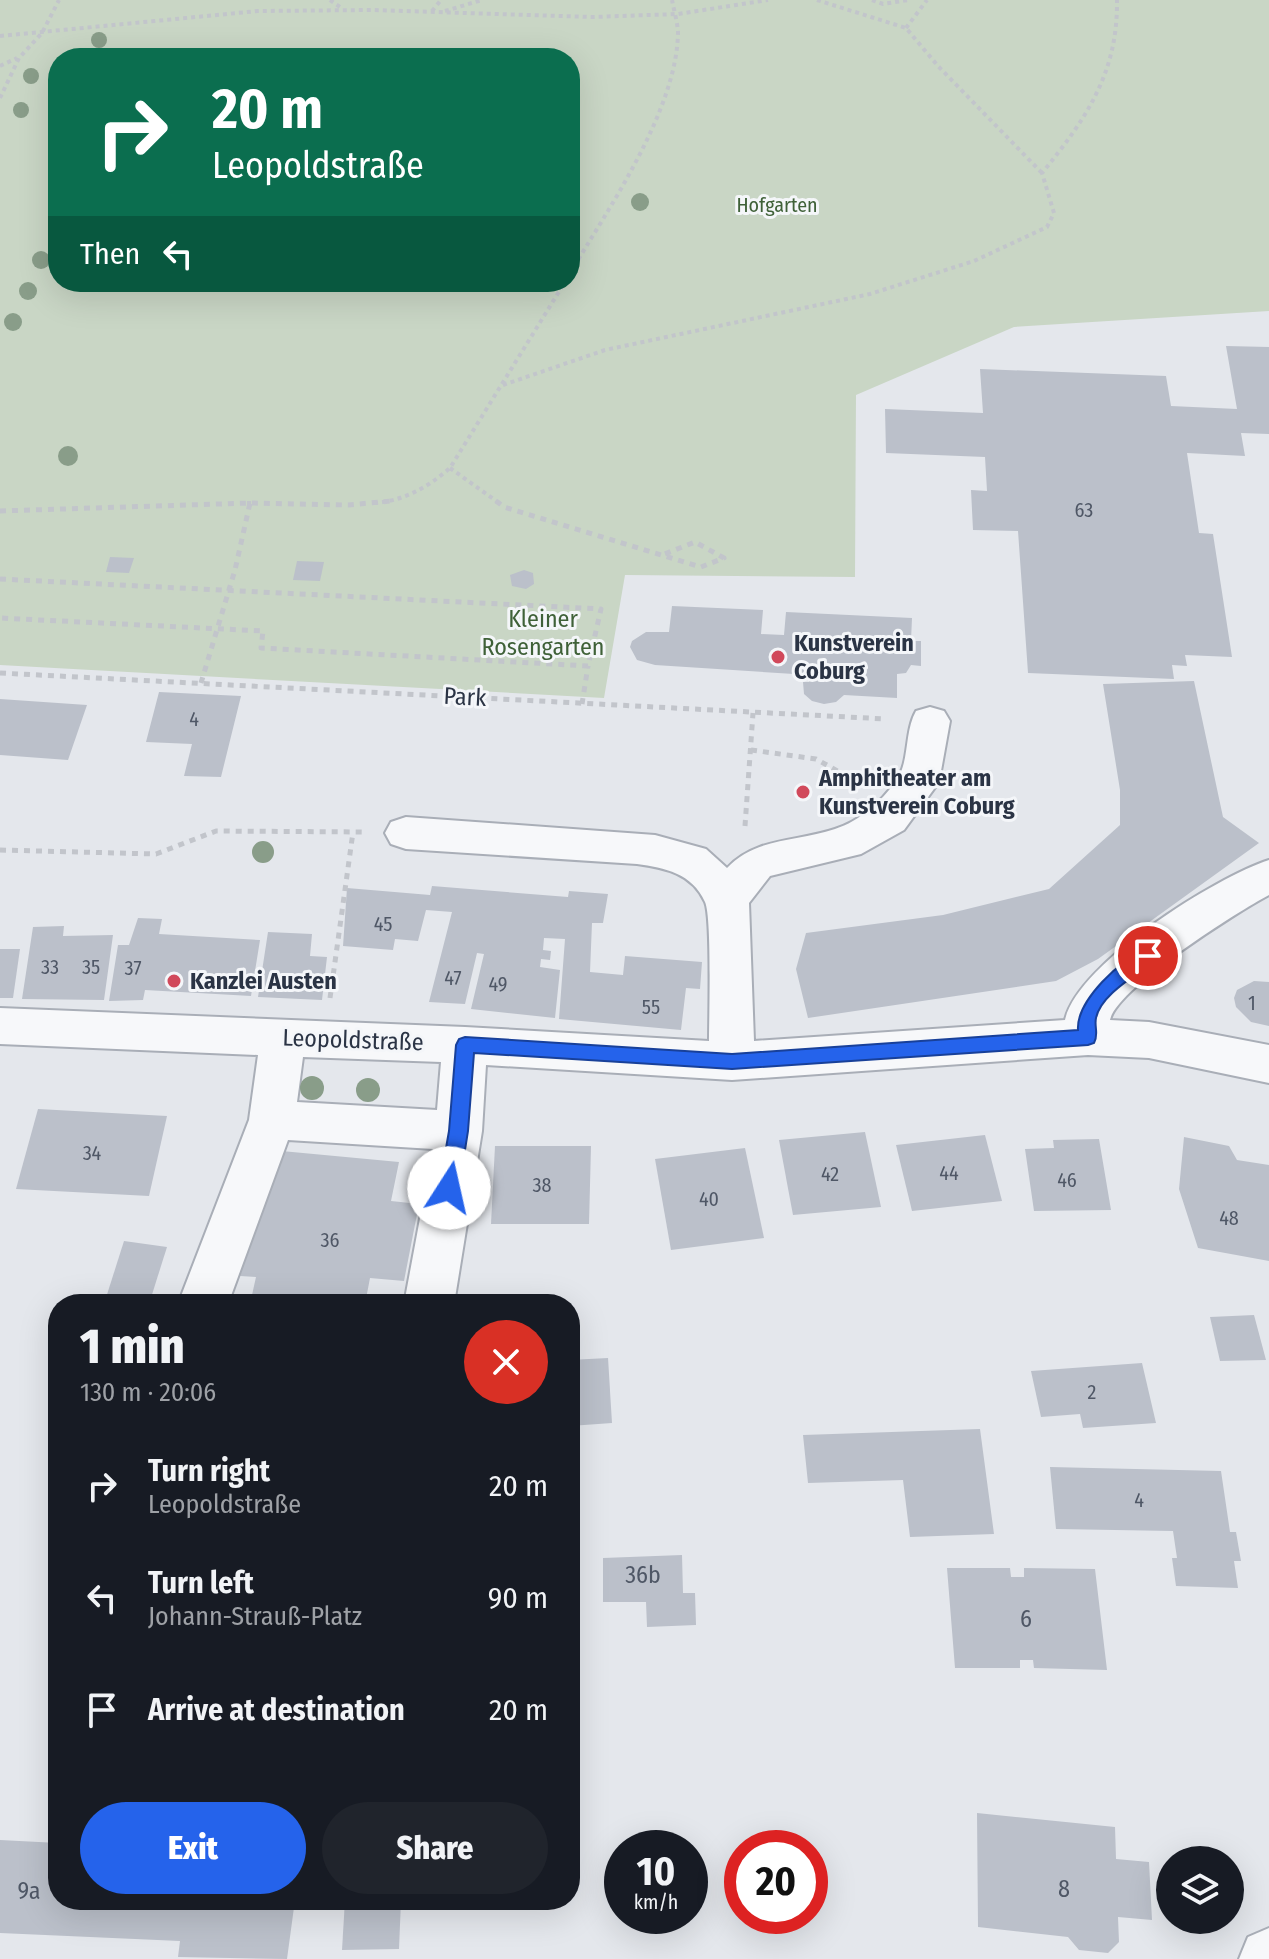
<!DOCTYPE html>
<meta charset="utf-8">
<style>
body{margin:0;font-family:"Fira Sans Condensed",sans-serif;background:#20242c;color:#f1f3f6;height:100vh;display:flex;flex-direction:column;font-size:30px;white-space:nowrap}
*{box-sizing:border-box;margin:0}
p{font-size:26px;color:#9ea1a6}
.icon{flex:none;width:44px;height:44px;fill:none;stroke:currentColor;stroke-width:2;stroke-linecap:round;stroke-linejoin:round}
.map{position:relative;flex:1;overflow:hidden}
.drawer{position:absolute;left:48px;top:1294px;width:532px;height:616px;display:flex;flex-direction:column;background:#171b24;border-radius:32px;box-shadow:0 8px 32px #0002}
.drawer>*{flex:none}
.hud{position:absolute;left:48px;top:48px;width:532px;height:244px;border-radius:32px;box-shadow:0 8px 32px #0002;background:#0b6e4f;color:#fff;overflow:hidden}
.buttons{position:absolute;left:1156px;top:1846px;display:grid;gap:16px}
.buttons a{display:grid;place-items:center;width:88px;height:88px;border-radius:50%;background:#171b24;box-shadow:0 8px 32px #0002;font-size:40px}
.speed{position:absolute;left:604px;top:1830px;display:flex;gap:16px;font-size:40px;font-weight:700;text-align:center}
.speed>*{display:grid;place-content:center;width:104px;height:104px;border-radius:50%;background:#171b24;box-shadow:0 8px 32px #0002;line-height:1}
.speed small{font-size:20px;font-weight:400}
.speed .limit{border:12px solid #d22;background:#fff;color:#111}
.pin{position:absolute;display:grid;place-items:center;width:68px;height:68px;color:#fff;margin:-34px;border:4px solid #fff;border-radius:50%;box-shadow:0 2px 8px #0007}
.me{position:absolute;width:88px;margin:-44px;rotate:10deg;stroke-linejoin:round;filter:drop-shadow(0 0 6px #0008)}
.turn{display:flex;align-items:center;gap:28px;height:168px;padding:0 32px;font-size:36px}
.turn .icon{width:104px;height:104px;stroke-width:2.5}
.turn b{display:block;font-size:56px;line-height:68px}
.then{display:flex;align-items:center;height:76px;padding:0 32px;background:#0003;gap:16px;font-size:30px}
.round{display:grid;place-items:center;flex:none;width:84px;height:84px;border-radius:42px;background:#20242c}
.headline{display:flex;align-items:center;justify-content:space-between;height:136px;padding:0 32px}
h1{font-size:48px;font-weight:800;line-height:60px}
.action{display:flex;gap:16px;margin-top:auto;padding:16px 32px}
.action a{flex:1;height:92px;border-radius:48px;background:#2563eb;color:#fff;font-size:32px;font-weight:800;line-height:92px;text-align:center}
.action a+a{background:#20242c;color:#f1f3f6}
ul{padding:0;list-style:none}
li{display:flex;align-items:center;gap:24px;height:112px;padding:0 32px}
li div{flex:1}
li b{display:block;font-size:30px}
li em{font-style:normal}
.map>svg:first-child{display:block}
</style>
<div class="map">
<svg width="1269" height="1959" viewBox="0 0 1269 1959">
<rect width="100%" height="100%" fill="#e4e7ec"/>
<!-- green -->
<path fill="#c9d6c5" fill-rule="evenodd" d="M0 0H1269V311L1014 327 856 395 855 577 625 575 604 698 0 665ZM58 58H570V282H58Z"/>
<!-- building -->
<g fill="#bbc0ca">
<path d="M1226 346 1269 347V434L1241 433 1245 456 1187 453 1199 533 1213 534 1232 657 1185 655 1187 666 1172 665 1174 679 1028 673 1018 531 973 530 971 490 987 491 985 457 886 453 885 409 983 413 980 369 1166 376 1171 406 1237 409Z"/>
<path d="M110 557 134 558 129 573 106 572Z"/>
<path d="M297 561 324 562 320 581 293 580Z"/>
<path d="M524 570 533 573 534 584 526 589 512 586 510 575Z"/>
<path d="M672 606 763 610 761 634 784 635 786 612 912 618 911 641H921V666L911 665 906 673 897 674V698L844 695 836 702 824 704 812 701 804 694 803 682H809L810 675 655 665 637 660 630 647 632 641 646 632H669Z"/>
<path d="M1194 681 1223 817 1259 843 1098 959 1056 981 808 1018 796 969 806 933 943 915 1049 889 1120 825V790L1103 684Z"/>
<path d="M159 692 241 696 221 777 184 776 192 744 146 742Z"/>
<path d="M0 699 87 705 68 760 0 755Z"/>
<path d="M432 886 568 897 569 891 608 894 603 923H592L590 972 623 975 625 956 702 962 700 989 686 988 681 1030 559 1019 565 939 544 938 543 950 551 951 550 960 541 959 540 967 560 970 555 1018 471 1009 484 954 477 953 465 1004 429 1002 452 912 426 910 418 941 395 939 393 950 343 946 347 888 430 895Z"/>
<path d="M138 918 162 919 159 934 260 940 251 996 145 990 143 1000 109 1001 118 945H129Z"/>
<path d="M64 926 63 936 113 935 104 1000 22 999 33 927Z"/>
<path d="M268 932 312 934 310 956 327 957 322 1000 258 997Z"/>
<path d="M0 949H20L13 998H0Z"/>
<path d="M1254 981 1269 982V1026L1251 1022 1236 1007 1234 998 1237 990Z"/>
<path d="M38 1109 167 1116 149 1196 16 1189Z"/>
<path d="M865 1132 881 1207 793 1215 779 1140Z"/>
<path d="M985 1135 1002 1201 912 1211 896 1145Z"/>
<path d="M1184 1137 1229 1146 1237 1160 1269 1165V1261L1198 1248 1179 1189Z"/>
<path d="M1099 1139 1111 1210 1034 1211 1025 1149 1054 1148 1053 1140Z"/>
<path d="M495 1146H591L589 1224H491Z"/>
<path d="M745 1148 764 1238 671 1250 655 1159Z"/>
<path d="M271 1150 399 1162 391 1201 419 1204 404 1281 370 1278 365 1304H250L256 1277 240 1276Z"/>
<path d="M124 1241 167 1247 149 1304H104Z"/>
<path d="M1254 1315 1266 1360 1220 1361 1210 1317Z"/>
<path d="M608 1358 612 1423 570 1426V1360Z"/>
<path d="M1142 1363 1156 1423 1083 1428 1080 1414 1041 1417 1031 1371Z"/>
<path d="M980 1429 994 1534 910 1537 903 1480 808 1483 803 1435Z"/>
<path d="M1050 1467 1221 1471 1230 1532H1236L1241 1561H1234L1238 1588 1176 1586 1172 1558H1177L1173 1531 1056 1529Z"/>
<path d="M682 1555 683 1593H695L696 1625 647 1627 646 1602H603V1558Z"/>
<path d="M947 1568H1010L1011 1577H1024V1568L1095 1569 1107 1670 1034 1668 1033 1660H1020V1668H955Z"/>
<path d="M977 1813 1115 1827 1116 1859 1149 1862 1152 1920 1118 1917 1119 1942 1108 1953 1079 1950 1068 1937 978 1927Z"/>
<path d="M0 1840 58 1843V1900H295L287 1959 178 1957 180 1941 0 1933Z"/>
<path d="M345 1900H401L399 1949 342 1950Z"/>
</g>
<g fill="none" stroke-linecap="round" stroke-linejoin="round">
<defs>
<g id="minor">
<path d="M930 707 944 711 950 721 939 782 904 830 861 854 770 876 749 903 754 1041 1065 1020C1077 964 1216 877 1269 860V895C1237 912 1117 988 1110 1020L1149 1022 1269 1045V1083L1149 1058 1088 1055 732 1080 486 1065 482 1131 454 1304H404L433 1149 288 1140 228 1304H178L249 1120 258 1055 0 1044V1008L465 1027 709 1041C709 1017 712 917 705 902 692 873 665 868 637 864L406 849 391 844 385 833 391 822 406 817 655 835 706 849 727 868C756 837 797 842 835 829 860 821 881 802 896 781 910 762 904 732 916 711ZM303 1057 441 1062 437 1110 297 1102Z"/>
<path d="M1269 1928V1959H1239L1248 1937Z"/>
</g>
</defs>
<!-- minor casing -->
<use href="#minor" stroke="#a9aeb7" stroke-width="4"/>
<!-- path-far1 -->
<g stroke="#c2c5cb" stroke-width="4" stroke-dasharray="4 4" stroke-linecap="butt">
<path d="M330 0 343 9"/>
<path d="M817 0 906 28 938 66 1042 173"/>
<path d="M872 0 883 4 908 0"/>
<path d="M432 11 441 0"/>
<path d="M445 11 482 0"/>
<path d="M906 28 927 0"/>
<path d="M0 36 258 11 372 10 592 17 678 14 768 0"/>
<path d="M0 66 17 58"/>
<path d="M0 98 19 58 42 33 59 0"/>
<path d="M570 273C609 208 678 108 678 31 677 21 674 10 672 0"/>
<path d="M503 385 605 350 870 294 974 261 1047 227 1054 213 1042 173C1086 119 1118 73 1117 0"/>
<path d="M450 468 499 503"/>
<path d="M247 503H255"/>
<path d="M374 503C404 501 428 487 450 468L565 282"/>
</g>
<!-- path -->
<g stroke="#c2c5cb" stroke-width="5" stroke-dasharray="6 6" stroke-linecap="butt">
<path d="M496 501 504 507 701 567 724 558 695 542 662 555"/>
<path d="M0 511 250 503 348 505 391 501"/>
<path d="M0 579 601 609 588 666 261 648 263 631 0 618"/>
<path d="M0 673 886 719"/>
<path d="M201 683 235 570 250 503"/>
<path d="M582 704 588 666"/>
<path d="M751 750 816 759 861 784"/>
<path d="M745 826 753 713"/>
<path d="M0 850 156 854 216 831 365 832"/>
<path d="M330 998 353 832"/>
</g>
<!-- minor -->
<use href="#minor" fill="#f7f8fa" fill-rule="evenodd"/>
</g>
<!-- trees -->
<g fill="#899d89">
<circle cx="99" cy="40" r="8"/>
<circle cx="31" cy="76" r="8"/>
<circle cx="21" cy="110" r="8"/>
<circle cx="640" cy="202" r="9"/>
<circle cx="41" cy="260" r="9"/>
<circle cx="28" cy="291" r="9"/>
<circle cx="13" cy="322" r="9"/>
<circle cx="68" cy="456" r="10"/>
<circle cx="263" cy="852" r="11"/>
<circle cx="312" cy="1088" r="12"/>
<circle cx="368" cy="1090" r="12"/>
</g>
<!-- route -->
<path fill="#2563eb" stroke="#184099" stroke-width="2" d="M1148 949 1157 956 1154 961C1137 975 1101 994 1096 1018 1094 1027 1099 1034 1094 1043L1088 1045 732 1069 474 1053 468 1131 459 1188 456 1194 449 1197 442 1194 439 1188 449 1131 456 1045 459 1039 465 1037 732 1054 1078 1030C1076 1001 1121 958 1148 949Z"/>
<!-- markers -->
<g fill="#d1495b" stroke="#f4f6f9" stroke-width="3">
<circle cx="778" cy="657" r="8"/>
<circle cx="803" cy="792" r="8"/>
<circle cx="174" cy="981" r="8"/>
</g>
<g text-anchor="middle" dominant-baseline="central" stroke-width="6" stroke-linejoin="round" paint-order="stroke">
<!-- far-park labels -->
<g font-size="20" fill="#3f6138" stroke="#f4f6f9">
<text x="777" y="205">Hofgarten</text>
</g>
<!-- number labels -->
<g font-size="20" fill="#4f5766">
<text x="1084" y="510">63</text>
<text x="194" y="719">4</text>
<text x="383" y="924">45</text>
<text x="50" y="967">33</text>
<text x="91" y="967">35</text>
<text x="133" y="968">37</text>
<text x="453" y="978">47</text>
<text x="498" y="984">49</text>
<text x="1252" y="1003">1</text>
<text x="651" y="1007">55</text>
<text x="92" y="1153">34</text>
<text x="949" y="1173">44</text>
<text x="830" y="1174">42</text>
<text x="1067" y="1180">46</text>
<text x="542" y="1185">38</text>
<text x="709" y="1199">40</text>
<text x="1229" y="1218">48</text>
<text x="330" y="1240">36</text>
<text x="1092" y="1392">2</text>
<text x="1139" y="1500">4</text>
</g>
<!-- park labels -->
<g font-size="24" fill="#3f6138" stroke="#f4f6f9">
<text x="543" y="619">Kleiner<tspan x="543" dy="28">Rosengarten</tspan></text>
</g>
<!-- poi labels -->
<g font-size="24" font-weight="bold" fill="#2b3445" stroke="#f4f6f9" text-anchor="start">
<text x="794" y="643">Kunstverein<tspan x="794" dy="28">Coburg</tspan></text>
<text x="819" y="778">Amphitheater am<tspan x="819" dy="28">Kunstverein Coburg</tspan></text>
<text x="190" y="981">Kanzlei Austen</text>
</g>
<!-- street labels -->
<g font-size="24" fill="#2b3445" stroke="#f4f6f9">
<text transform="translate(465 697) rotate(3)">Park</text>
<text transform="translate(353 1040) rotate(2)">Leopoldstraße</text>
</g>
<!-- near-number labels -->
<g font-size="24" fill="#4f5766">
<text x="643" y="1575">36b</text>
<text x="1026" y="1619">6</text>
<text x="1064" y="1889">8</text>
<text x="29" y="1891">9a</text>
</g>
</g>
</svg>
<div class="buttons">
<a><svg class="icon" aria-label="layers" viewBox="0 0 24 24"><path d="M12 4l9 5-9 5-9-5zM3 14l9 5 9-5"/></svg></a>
</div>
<div class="speed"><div>10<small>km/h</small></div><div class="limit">20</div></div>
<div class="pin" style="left:1148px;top:956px;background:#d93025"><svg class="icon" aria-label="arrive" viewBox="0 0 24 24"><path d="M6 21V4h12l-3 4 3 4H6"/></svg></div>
<svg class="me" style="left:449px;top:1188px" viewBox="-20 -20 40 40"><circle r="19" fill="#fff"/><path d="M0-13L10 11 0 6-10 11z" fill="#2563eb"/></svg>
<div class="hud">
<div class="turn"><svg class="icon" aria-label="right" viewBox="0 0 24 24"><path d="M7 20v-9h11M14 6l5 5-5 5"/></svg><div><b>20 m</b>Leopoldstraße</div></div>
<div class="then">Then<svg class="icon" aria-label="left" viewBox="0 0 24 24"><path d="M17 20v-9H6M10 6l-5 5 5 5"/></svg></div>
</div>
<section class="drawer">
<div class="headline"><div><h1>1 min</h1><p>130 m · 20:06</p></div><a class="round" style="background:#d93025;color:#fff"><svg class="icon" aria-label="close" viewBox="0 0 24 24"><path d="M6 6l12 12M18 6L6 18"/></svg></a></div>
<ul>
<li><svg class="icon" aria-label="right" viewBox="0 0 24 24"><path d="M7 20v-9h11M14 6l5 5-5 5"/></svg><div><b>Turn right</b><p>Leopoldstraße</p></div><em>20 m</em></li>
<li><svg class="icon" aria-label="left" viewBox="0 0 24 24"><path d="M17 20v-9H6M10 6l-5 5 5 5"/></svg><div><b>Turn left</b><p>Johann-Strauß-Platz</p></div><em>90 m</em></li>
<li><svg class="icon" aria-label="arrive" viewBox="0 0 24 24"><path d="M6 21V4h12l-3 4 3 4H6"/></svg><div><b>Arrive at destination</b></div><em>20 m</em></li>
</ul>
<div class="action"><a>Exit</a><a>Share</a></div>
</section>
</div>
